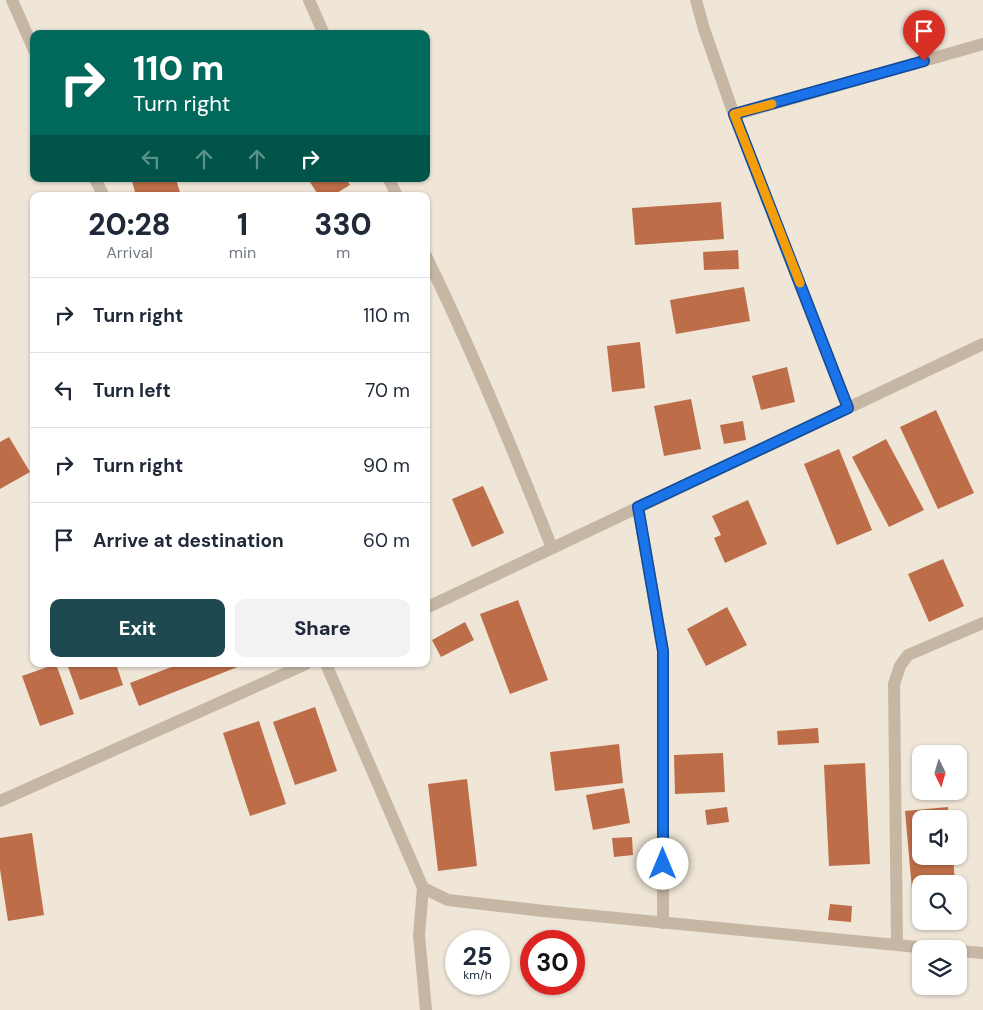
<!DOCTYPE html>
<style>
body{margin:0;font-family:"DM Sans",sans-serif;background:#f2f2f3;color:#1f2937;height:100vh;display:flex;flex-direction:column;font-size:19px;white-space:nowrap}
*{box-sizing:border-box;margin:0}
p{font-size:16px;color:#747a83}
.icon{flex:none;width:28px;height:28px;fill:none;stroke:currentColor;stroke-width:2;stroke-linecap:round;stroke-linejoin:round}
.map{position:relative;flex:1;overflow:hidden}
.details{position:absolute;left:30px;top:192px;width:400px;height:475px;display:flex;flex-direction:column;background:#fff;border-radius:10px;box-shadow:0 1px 4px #0004}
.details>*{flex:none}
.hud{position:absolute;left:30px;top:30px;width:400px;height:152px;border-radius:10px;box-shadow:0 1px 4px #0004;background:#00695c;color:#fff;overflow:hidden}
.needle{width:32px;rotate:175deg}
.controls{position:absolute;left:912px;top:745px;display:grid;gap:10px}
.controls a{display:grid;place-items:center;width:55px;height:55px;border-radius:10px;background:#fff;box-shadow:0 1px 4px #0004;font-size:25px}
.speed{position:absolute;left:445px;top:930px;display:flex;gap:10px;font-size:25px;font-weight:700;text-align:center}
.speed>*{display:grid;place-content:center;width:65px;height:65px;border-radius:50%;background:#fff;box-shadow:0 1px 4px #0004;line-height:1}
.speed small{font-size:12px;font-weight:400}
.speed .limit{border:8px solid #d22;background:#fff;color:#111}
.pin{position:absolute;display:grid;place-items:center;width:42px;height:42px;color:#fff;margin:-51px -21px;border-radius:50% 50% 50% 0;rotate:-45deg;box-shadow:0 0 5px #0007}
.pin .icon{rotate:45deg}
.me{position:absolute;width:55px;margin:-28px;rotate:0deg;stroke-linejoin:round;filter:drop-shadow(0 0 4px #0008)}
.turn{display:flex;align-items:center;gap:18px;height:105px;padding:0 20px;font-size:22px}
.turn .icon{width:65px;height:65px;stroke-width:2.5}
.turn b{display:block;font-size:35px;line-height:42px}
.lanes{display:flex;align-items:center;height:48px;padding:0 20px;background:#0003;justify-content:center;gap:25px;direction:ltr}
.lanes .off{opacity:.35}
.eta{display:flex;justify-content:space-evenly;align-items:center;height:85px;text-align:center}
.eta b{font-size:30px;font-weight:800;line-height:35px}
.button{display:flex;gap:10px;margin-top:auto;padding:10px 20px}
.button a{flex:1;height:58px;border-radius:10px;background:#1f4950;color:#fff;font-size:20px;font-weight:800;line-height:58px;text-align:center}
.button a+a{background:#f2f2f3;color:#1f2937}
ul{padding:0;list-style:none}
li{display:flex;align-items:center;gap:15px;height:75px;padding:0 20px;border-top:1px solid #e0e1e3}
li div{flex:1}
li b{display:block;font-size:19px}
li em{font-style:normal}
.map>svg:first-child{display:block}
</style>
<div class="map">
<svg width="983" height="1010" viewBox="0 0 983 1010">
<rect width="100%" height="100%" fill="#efe6d8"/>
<!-- building -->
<g fill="#bd6e48">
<path d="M140 179H176L181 196H136L132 181Z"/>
<path d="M308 179H346L350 185 332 196H319Z"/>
<path d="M721 202 724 239 635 245 632 208Z"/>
<path d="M738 250 739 269 704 270 703 252Z"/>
<path d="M744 287 750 321 676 334 670 300Z"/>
<path d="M640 342 645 388 612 392 607 346Z"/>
<path d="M787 367 795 402 761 410 752 376Z"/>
<path d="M691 399 701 449 664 456 654 406Z"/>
<path d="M936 410 974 493 938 509 900 427Z"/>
<path d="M743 421 746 440 724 444 720 425Z"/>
<path d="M9 437 30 472 0 489V442Z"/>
<path d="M886 439 924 510 889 527 852 457Z"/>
<path d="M839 449 872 530 837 545 804 464Z"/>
<path d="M483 486 504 533 472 547 452 499Z"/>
<path d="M748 500 767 544 725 563 714 538 721 535 712 516Z"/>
<path d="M943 559 964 606 929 622 908 574Z"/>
<path d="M518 600 548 680 510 694 480 614Z"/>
<path d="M727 607 747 645 706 666 687 629Z"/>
<path d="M465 622 474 640 441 657 432 640Z"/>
<path d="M56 664 74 714 40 726 22 676Z"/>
<path d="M67 664H116L123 685 80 700Z"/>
<path d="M179 664H245L139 706 130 683Z"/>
<path d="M315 707 337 771 295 785 273 722Z"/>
<path d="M259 721 286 804 250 816 223 733Z"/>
<path d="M818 728 819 743 778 745 777 731Z"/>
<path d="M619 744 623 783 555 791 550 752Z"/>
<path d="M723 753 725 792 675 794 674 755Z"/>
<path d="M865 763 870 864 829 866 824 765Z"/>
<path d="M467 779 477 866 438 871 428 784Z"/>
<path d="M624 788 630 823 593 830 586 795Z"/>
<path d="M727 807 729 822 707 825 705 810Z"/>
<path d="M948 807 949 819H921V856H953L955 884H921V911L914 912 905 811Z"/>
<path d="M32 833 44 915 8 921 0 869V838Z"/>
<path d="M632 837 633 855 614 857 612 838Z"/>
<path d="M830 904 852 906 851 922 828 920Z"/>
</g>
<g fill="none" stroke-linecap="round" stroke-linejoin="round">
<!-- minor -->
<g stroke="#c6b7a5" stroke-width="12">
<path d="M12 0 34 50"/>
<path d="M309 0 324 34"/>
<path d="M696 0 704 29 734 115 848 408"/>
<path d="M734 115 983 44"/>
<path d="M95 179 104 196"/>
<path d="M389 179 397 196"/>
<path d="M426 256C473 352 513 449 552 548"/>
<path d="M638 507 663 651V923"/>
<path d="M426 608 983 344"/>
<path d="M326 664 423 888 448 900 544 911 938 949"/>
<path d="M0 801 306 664"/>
<path d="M423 888 419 935 426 1010"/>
<path d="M897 945 894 684 900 666 908 655 983 623"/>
<path d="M959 951 983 953"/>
</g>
</g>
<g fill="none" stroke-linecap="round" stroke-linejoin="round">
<defs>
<path id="route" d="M663 864V651L638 507 848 408 734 114 924 61"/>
</defs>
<!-- route casing -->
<use href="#route" stroke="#114b97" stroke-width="12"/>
<!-- route -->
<use href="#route" stroke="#1a73e8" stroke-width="9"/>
<!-- slow -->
<path stroke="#f59e0b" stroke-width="9" d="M772 104 734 114 800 283"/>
</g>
</svg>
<div class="controls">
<a><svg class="needle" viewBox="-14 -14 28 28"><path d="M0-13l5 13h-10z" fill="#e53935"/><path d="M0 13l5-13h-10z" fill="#747a83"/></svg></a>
<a><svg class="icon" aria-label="sound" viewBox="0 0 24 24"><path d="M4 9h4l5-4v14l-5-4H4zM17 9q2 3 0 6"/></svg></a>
<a><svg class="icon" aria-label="search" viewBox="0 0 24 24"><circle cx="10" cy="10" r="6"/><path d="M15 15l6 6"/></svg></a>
<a><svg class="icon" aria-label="layers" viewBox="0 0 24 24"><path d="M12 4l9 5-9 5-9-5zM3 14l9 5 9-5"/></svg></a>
</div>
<div class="speed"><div>25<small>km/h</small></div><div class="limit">30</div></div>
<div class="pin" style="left:924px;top:61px;background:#d93025"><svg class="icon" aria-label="arrive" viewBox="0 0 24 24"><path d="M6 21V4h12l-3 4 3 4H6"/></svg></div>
<svg class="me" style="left:663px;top:864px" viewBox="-20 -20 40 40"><circle r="19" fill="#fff"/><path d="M0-13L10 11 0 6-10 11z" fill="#1a73e8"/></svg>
<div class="hud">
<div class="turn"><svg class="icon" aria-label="right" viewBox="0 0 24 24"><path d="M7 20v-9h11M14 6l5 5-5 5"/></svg><div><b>110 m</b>Turn right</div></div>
<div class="lanes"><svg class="icon off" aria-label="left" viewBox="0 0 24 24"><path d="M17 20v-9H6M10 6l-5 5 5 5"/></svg><svg class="icon off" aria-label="ahead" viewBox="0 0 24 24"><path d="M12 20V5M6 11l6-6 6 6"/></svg><svg class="icon off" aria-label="ahead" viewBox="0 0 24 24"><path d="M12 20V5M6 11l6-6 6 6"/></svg><svg class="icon" aria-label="right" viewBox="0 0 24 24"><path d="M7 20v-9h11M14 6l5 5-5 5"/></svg></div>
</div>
<section class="details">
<div class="eta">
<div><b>20:28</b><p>Arrival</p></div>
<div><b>1</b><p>min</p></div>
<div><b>330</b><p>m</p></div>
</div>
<ul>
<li><svg class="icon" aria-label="right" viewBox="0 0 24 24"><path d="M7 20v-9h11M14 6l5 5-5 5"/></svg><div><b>Turn right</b></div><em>110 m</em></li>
<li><svg class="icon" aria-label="left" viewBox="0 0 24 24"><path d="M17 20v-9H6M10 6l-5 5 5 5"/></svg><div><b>Turn left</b></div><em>70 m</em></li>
<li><svg class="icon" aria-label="right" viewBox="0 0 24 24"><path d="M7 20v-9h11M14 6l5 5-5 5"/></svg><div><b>Turn right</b></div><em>90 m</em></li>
<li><svg class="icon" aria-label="arrive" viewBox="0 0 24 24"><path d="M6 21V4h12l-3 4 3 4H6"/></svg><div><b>Arrive at destination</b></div><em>60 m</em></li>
</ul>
<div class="button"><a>Exit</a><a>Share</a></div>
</section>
</div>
